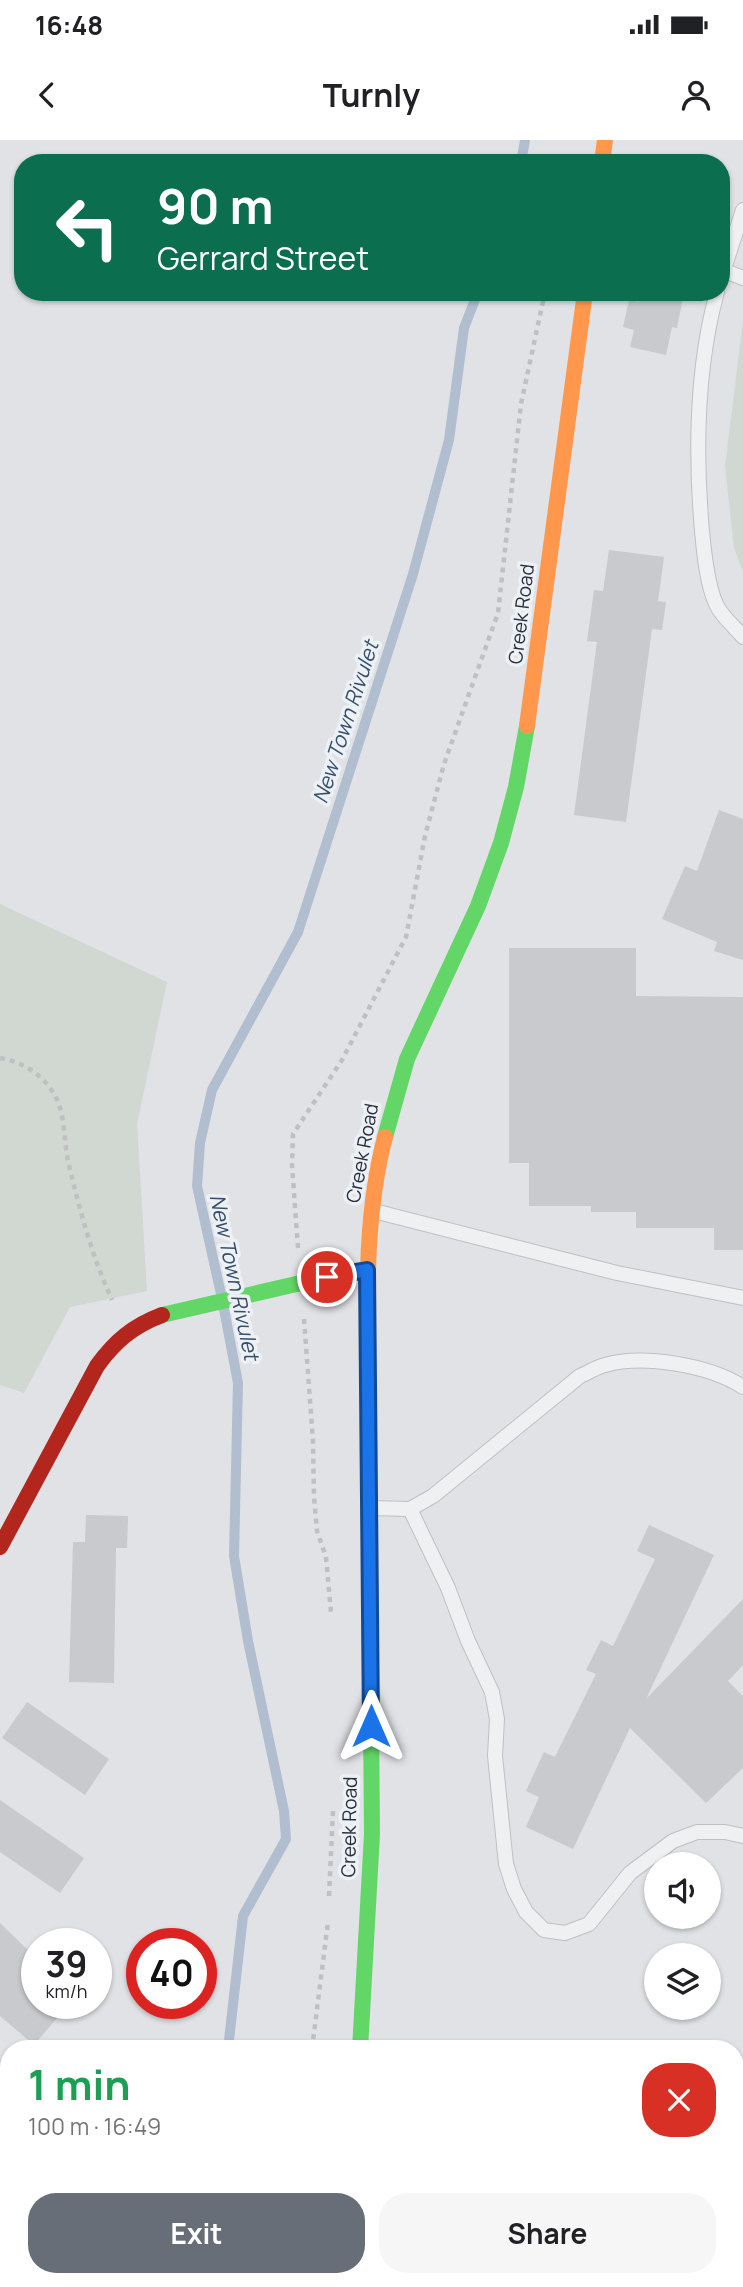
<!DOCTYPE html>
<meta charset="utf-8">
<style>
body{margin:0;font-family:Manrope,sans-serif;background:#f6f6f6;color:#202124;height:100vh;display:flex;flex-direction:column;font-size:26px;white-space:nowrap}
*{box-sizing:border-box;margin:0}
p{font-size:23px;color:#757577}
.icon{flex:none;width:38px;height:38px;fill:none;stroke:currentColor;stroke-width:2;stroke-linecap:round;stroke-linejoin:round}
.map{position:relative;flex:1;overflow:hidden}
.side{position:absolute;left:0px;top:1900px;width:744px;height:247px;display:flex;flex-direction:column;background:#fff;border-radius:28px 28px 0 0;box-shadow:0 2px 5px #0004}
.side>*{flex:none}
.banner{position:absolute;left:14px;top:14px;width:716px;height:147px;border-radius:28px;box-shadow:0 2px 5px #0004;background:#0b6e4f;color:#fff;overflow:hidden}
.controls{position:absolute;left:644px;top:1712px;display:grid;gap:14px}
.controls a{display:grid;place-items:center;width:77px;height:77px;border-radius:50%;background:#fff;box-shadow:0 2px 5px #0004;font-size:35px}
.speed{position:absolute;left:21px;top:1788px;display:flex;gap:14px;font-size:35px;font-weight:700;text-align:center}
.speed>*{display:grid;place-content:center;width:91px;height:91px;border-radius:50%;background:#fff;box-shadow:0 2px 5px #0004;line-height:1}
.speed small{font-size:18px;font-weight:400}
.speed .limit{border:10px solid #d22;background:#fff;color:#111}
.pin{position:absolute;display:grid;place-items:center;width:60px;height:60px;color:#fff;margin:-30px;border:4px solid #fff;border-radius:50%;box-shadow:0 2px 7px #0007}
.me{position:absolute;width:77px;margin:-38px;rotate:0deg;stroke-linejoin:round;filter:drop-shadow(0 0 5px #0008)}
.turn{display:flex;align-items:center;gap:24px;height:147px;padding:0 28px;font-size:32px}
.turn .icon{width:91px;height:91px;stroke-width:2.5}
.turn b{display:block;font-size:49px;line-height:60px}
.round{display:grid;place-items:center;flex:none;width:74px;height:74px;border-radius:28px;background:#f6f6f6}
.head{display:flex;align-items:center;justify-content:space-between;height:119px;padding:0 28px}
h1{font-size:42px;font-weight:700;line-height:52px;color:#1e9e55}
.action{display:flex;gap:14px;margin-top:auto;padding:14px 28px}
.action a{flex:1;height:80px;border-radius:28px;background:#686e77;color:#fff;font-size:28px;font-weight:700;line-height:80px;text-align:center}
.action a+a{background:#f6f6f6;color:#202124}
.status{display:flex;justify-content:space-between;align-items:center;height:49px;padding:0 35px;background:#fff;direction:ltr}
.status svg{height:19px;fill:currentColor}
header{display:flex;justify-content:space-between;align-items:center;height:91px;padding:0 28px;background:#fff;font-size:32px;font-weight:700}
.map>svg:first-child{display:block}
</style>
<div class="status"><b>16:48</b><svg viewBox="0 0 49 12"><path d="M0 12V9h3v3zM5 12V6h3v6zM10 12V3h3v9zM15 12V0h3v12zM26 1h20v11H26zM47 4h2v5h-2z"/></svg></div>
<header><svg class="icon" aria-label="back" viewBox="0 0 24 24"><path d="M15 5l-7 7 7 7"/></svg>Turnly<svg class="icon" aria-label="person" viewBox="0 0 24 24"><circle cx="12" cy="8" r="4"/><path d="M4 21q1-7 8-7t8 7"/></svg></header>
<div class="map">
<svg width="743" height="2147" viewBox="0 0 743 2147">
<rect width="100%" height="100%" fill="#e0e2e5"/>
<!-- green -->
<g fill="#d1d8d1">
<path d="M743 180V432L734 408 725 326Z"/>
<path d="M0 764 167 842 137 984 147 1151 70 1167 24 1253 0 1245Z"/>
</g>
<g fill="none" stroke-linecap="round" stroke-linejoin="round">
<!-- stream -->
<g stroke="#b0becf" stroke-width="10">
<path d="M521 23 525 0"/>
<path d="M221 1154 197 1046 200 1003 212 950 298 792 413 434 449 300 464 188 478 152"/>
<path d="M224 1169 238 1243 234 1416 248 1501 284 1671 286 1699 243 1776 228 1909"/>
<path d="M212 2147 214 2138"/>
</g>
</g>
<!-- building -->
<g fill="#c8cacd">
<path d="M642 152H684L677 188 672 187 666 215 630 207 634 190 623 187 629 160 639 162Z"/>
<path d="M609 410 664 417 658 461 666 462 662 490 652 489 626 682 574 675 597 502 587 501 594 450 603 451Z"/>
<path d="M719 670 743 679V820L714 811 717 802 662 779 685 726 697 731Z"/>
<path d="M509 808H636V856L743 857V1110H714V1088H636V1072H591V1066H529V1023H509Z"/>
<path d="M86 1375 128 1376 127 1408H116L114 1543 69 1542 73 1402H85Z"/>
<path d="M649 1385 714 1415 646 1559 743 1459V1525L728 1541 743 1556V1628L706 1663 630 1588 573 1709 526 1687 539 1657 526 1651 544 1612 555 1617 596 1534 586 1530 601 1500 613 1506 655 1419 637 1411Z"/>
<path d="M27 1562 109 1619 85 1655 2 1598Z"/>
<path d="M0 1660 84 1718 60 1753 0 1712Z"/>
<path d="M0 1783 37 1819V1864H69L34 1905 0 1876Z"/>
</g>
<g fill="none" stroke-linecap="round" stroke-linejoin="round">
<defs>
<g id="lane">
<path d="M723 130 743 138"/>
<path d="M721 138 743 70"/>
<path d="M717 152C696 229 695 311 702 391 704 413 707 444 716 464 721 476 735 487 743 497"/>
<path d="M374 1071 617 1133 743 1158"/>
<path d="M370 1368 410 1369 433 1356 580 1236C588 1233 596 1227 605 1225 643 1214 709 1225 743 1247"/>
<path d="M410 1369 448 1448 468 1501 492 1552 497 1579 495 1616 506 1724 514 1749 526 1772 544 1790 565 1793 589 1784 630 1733 673 1701 697 1692H725L743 1696"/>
</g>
</defs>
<!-- lane casing -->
<use href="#lane" stroke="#bec0c3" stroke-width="16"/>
<!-- path -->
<g stroke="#bec0c3" stroke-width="4.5" stroke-dasharray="5 5" stroke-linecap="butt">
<path d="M0 918C26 923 47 937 58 962 65 979 64 1002 68 1021 79 1068 92 1116 112 1160"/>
<path d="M298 1108 292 1025 293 994 342 920 406 797 425 696 444 624 498 473 521 264 545 152"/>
<path d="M304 1179 313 1301 314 1357 317 1391 326 1417 331 1473"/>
<path d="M329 1756 333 1671"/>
<path d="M312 1909 328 1782"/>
<path d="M301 2147 302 2138"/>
</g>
<!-- lane -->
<use href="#lane" stroke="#eff0f1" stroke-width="14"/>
<!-- fast -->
<g stroke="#63d668" stroke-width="16">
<path d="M385 997 407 919 478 766 501 703 516 647 527 586"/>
<path d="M162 1175 353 1131 367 1130"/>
<path d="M360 1909 372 1694 370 1452"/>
</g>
<!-- slow -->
<g stroke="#ff974d" stroke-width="16">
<path d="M602 23 605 0"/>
<path d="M527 586 585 152"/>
<path d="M370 1452C369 1378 369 1305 368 1231 367 1153 365 1073 385 997"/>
</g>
<!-- jam -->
<g stroke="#b3261e" stroke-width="16">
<path d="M0 1407 97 1226C115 1201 133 1186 162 1175"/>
<path d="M348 2138V2147"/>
</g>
</g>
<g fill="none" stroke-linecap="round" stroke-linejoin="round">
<defs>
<path id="route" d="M327 1137 367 1130 371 1586"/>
</defs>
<!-- route casing -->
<use href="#route" stroke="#114b97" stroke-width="18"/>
<!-- route -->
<use href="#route" stroke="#1a73e8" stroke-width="12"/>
</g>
<g text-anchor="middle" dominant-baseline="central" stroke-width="7" stroke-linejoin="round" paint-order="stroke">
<!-- street labels -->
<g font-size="19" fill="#28303c" stroke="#edf0f4">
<text transform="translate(521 474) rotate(-83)">Creek Road</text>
<text transform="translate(362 1013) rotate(-79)">Creek Road</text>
<text transform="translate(349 1687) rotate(-89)">Creek Road</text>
</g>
<!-- water labels -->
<g font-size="21" font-style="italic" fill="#354f6d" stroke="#edf0f4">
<text transform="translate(345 582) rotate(-72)">New Town Rivulet</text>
<text transform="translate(235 1137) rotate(78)">New Town Rivulet</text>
</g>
</g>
</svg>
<div class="controls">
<a><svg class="icon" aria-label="sound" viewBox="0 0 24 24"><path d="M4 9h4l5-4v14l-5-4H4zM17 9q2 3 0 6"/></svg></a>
<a><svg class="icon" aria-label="layers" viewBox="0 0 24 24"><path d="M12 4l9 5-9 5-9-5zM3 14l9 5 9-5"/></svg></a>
</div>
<div class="speed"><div>39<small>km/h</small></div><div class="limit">40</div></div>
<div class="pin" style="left:327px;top:1137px;background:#d93025"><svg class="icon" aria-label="arrive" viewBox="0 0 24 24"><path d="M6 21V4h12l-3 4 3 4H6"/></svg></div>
<svg class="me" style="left:371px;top:1586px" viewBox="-20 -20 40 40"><path d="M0-17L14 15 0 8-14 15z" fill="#1a73e8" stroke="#fff" stroke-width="4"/></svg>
<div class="banner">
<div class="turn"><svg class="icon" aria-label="left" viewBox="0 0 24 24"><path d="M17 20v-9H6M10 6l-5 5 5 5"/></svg><div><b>90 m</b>Gerrard Street</div></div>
</div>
<section class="side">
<div class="head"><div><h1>1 min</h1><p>100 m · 16:49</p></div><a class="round" style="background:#d93025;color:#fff"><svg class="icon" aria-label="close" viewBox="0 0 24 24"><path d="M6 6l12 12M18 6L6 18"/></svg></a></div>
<div class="action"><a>Exit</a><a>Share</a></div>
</section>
</div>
